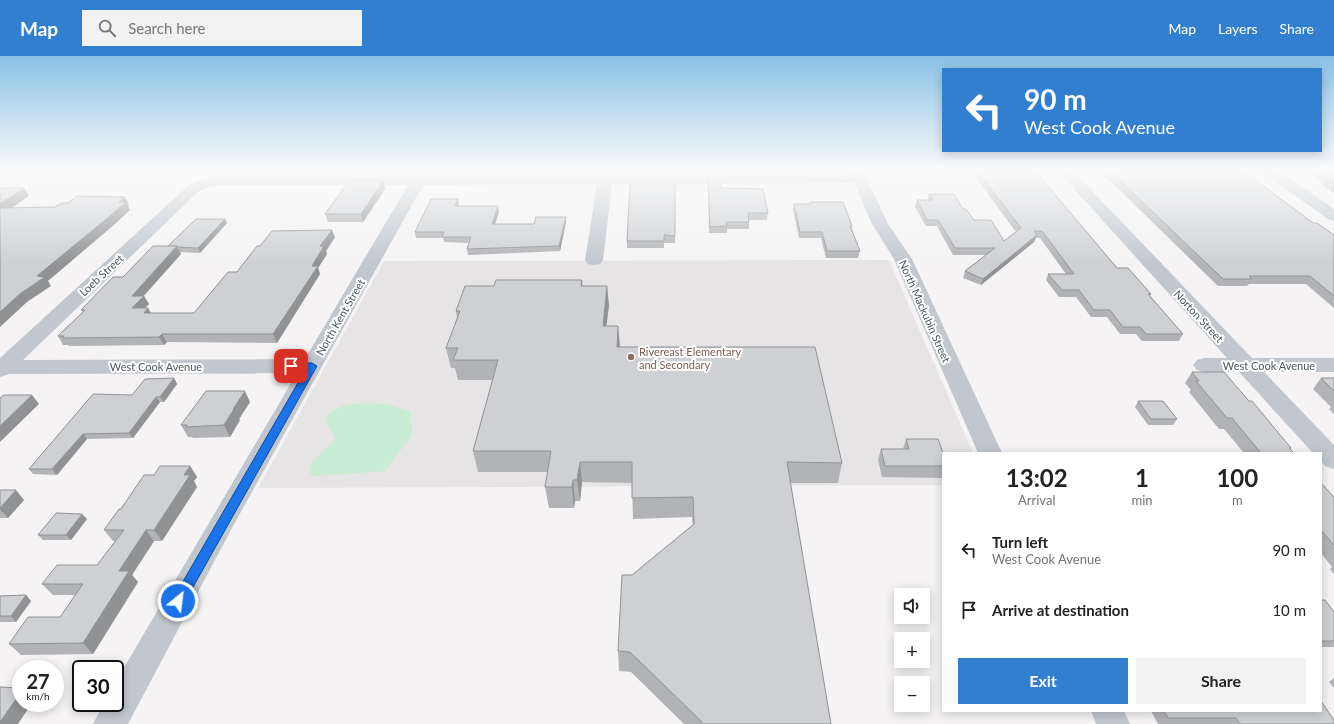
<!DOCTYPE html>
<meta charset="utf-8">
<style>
body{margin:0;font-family:Lato,sans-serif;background:#f2f2f2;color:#222;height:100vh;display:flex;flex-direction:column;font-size:15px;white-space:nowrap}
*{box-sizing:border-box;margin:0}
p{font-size:13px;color:#767676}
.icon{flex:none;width:22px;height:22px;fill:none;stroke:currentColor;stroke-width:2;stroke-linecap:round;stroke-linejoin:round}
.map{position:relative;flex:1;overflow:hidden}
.side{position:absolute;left:942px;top:396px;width:380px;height:260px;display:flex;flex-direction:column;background:#fff;border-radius:0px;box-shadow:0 2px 10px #0003}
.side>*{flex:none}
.top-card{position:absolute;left:942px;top:12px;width:380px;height:84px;border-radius:0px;box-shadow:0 2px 10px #0003;background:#327ed0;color:#fff;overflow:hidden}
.buttons{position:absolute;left:894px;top:532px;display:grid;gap:8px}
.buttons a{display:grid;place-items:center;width:36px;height:36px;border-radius:0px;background:#fff;box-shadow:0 2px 10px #0003;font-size:20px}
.speed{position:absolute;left:12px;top:604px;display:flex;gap:8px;font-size:20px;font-weight:700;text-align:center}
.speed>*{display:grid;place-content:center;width:52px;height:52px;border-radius:50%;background:#fff;box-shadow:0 2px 10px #0003;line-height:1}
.speed small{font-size:10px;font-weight:400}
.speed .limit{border:2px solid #111;border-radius:6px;background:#fff;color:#111}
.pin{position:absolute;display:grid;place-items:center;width:34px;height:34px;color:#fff;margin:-17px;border-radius:8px;box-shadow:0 2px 6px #0006}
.me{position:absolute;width:44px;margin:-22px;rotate:29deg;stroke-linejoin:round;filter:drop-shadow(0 0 3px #0008)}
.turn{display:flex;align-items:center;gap:14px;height:84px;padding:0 16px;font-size:18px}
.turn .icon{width:52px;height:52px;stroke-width:2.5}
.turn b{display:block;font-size:28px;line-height:34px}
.eta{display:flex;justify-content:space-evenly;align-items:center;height:68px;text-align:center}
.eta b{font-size:24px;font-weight:700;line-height:28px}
.button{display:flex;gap:8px;margin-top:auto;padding:8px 16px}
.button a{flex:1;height:46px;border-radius:0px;background:#327ed0;color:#fff;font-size:16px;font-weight:700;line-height:46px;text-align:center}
.button a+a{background:#f2f2f2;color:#222}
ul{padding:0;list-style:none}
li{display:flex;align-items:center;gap:12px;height:60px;padding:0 16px}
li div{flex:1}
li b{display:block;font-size:15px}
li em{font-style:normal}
header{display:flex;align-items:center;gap:24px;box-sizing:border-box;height:56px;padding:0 20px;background:#327ed0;color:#fff}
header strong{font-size:19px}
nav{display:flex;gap:22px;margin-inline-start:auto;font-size:14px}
.search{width:280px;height:36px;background:#f2f2f2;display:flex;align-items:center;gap:10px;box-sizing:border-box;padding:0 14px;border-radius:0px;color:#767676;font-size:15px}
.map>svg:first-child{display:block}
</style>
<header>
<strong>Map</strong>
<div class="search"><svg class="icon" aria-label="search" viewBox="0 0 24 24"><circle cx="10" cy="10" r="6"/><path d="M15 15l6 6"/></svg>Search here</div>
<nav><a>Map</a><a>Layers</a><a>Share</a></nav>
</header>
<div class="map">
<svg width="1334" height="668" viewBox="0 0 1334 668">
<rect width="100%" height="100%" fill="#f5f3f3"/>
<!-- education -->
<path fill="#e6e4e4" d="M889 204 973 397H943V429L258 432 384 205Z"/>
<!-- green -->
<g fill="#c8ecd4">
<path d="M25 115H845L846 117 18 120Z"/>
<path d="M386 348 411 356 412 379 385 415 317 420 312 419 309 416C309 402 326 395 334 385L335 381 328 370 326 363C338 343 365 348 386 348Z"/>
</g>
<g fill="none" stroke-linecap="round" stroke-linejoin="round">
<!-- minor -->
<g fill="#c1c7cd" fill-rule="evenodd">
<path d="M849 115H863L888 168 912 203 1002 397H978L894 203 872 168 854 127 612 128 603 204 600 208 594 209 588 208 585 204 597 128 423 129 233 470 128 668H93L104 647H115V627L297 317 9 318 0 321V302L189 129 200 124 219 121 850 119ZM219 129H408L305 303 23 304 199 135 209 131Z"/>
<path d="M1058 115H1073L1252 302H1334V316H1264L1334 389V413L1325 410 1321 405V397H1313L1239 316H1204L1197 314 1193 309 1197 304 1204 302H1227Z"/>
<path d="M1263 115H1279L1334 153V165L1328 163 1265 118Z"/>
<path d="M1091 655H1124L1130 668H1096Z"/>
</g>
</g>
<!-- wall -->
<g fill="#b1b3b6">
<path d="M971 115H1035L1117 212 1151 238 1150 240 1183 278 1179 285H1142L1136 278H1120L1107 261H1091L1076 241H1059L1046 224 1048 218H1066L1040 182H1036L1034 186 981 229 963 222 965 215 986 199H953L937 170H926L915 151 917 144H928L929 138 963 153 974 164 1004 185 1016 176Z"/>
<path d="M1100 115H1243L1313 167 1334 179V252L1306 228H1249L1247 230H1218Z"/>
<path d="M1305 115H1334V137L1322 129 1323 127Z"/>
<path d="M708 123 721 132 768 157 767 164H749V173H727V177H709Z"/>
<path d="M383 125 385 133 363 166H328L325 158Z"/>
<path d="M675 128V187H664V192H627V185Z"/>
<path d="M810 146 852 170V173L860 195 858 202H826L821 182H799L793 154 794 148H810Z"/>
<path d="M459 148 458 150H498L499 156 495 168H534L566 166 560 195 468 199 467 193 469 187 444 186 443 182H416L415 176Z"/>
<path d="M225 163 227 167 200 197 180 196 181 198 144 240 149 248 145 252H148L151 257H194L237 216 260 190 335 181 326 195 327 198 318 212 320 218 277 287 167 286 164 289 69 290 68 289H63L58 280 83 256 81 254 123 221 168 190Z"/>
<path d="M582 224 583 230 609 249 606 270 619 291 842 407 838 427H790L831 668H684L631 616 619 615 618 595 632 519 693 469 692 461 633 463 632 427 582 426 580 445H575L574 452H549L545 431 548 416H478L473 395 493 324H458L455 312H451L446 292 457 262 456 255 494 230Z"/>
<path d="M1192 316 1291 392 1290 393 1294 397H1244L1224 373H1219L1189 336 1191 334 1185 327Z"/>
<path d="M174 322 177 328 164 346H160L133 382 87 383 57 419 33 418 29 413 132 339Z"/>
<path d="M1321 322H1334V358L1329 353 1331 351 1313 333Z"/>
<path d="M1138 345 1177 363 1173 369H1148L1135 351Z"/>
<path d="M250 346 239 363 240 364 230 381 193 382 192 381H188L181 369Z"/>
<path d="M906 383 943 397V422L882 421 878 404 881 393H903Z"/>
<path d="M190 410 197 421 194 425 197 431 162 485H154L132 519 138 526 93 598 21 599 9 588 60 561 75 539H53L42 528 97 509 115 485H113L104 474 121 453 154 419Z"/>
<path d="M1321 427 1334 441V518L1330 513 1332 511 1321 497Z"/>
<path d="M0 434 24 444 8 462H0Z"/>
<path d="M87 463 71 484H43L38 479Z"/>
<path d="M26 539 31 545 16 566H0V540Z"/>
<path d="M1321 544 1334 556V591H1321Z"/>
<path d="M1334 622V632L1329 626Z"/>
<path d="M1151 655H1321L1334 668H1158Z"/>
</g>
<!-- shaded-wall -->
<g fill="#909294">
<path d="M383 125 385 133 363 166 361 158Z"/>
<path d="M24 132 29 140 0 160V148Z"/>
<path d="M125 141 129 149 128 150 130 154 115 168 48 225 51 230 27 246 0 271V256L37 220Z"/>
<path d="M458 143 459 148 456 156 455 150Z"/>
<path d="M498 150 499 156 493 174 492 168Z"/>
<path d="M566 161V166L560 195 559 190Z"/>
<path d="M225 163 227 167 200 197 198 192Z"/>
<path d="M332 174 335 181 326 195 327 198 318 212 320 218 277 287 273 278 312 210 320 190Z"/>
<path d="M1037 179 1034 186 981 229 983 223Z"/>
<path d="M177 190 181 198 136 248 132 240Z"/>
<path d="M607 230 609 249 604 290 603 270Z"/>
<path d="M144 240 149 248 137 261 132 252Z"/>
<path d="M148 252 153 261 144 257Z"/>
<path d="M618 270 620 290 618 311 617 291Z"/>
<path d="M162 278 167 286 164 289 159 281Z"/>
<path d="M174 322 177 328 164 346 160 341Z"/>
<path d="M245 335 250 346 239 363 240 364 230 381 224 369 233 353Z"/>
<path d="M32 339 39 348 0 386V370Z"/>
<path d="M156 341 160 346 133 382 129 377Z"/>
<path d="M83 378 87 383 57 419 52 413Z"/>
<path d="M580 406 582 426 580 445 577 424Z"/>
<path d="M190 410 197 421 194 425 197 431 162 485 154 474 184 419Z"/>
<path d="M573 424 575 445 574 452 572 431Z"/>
<path d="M16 434 24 444 8 462 0 453V452Z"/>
<path d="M82 458 87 463 71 484 66 479Z"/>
<path d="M146 474 154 485 132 519 138 526 93 598 83 587 119 515Z"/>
<path d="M26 539 31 545 16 566 11 560Z"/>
<path d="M21 636V647H32L18 668H0V666Z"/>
</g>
<!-- building -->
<g fill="#ced0d4" stroke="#909294">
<path d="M977 115H1035L1117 212H1128L1151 238H1148L1183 278H1146L1140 271H1123L1110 254H1094L1079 234H1062L1048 218H1074L1042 175H1034L1037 179 983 223 965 215 995 192H955L938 164H927L917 144H933L929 138H954L963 153H966L974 164H991L1004 185 1021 172Z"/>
<path d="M1110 115H1243L1313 167H1317L1334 179V240L1310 220H1249L1252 223H1223Z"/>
<path d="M1317 115H1334V129L1326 123H1330Z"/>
<path d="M708 123H719L721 132 763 133 768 157H748L749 166H726L727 170 710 171Z"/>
<path d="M349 125H383L361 158H325Z"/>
<path d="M630 128H675V180L664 179V185H627Z"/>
<path d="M0 132H24L0 148Z"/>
<path d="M77 140 125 141 119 146H126L110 160 37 220 45 221 21 237 0 256V152L55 151 62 147H68Z"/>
<path d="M431 143H458L455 150H498L492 168H534L536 161H566L559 190 467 193 471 181H442L444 176H415Z"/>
<path d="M810 146H843L852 170H850L860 195H827L822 176H800L794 148H810Z"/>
<path d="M196 163H225L198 192 178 191 177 190H168Z"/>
<path d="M332 174 320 190H324L312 210H318L273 278H162L159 281 63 282 64 280H58L85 254H81L113 221H123L153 190H177L132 240H144L132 252H148L144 257H194L228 216H237L257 190H260L272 175Z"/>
<path d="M496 224H582L581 230H607L603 270H618L617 291H815L842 407 787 406 831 668H702V666L630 596 618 595 622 519H632L694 468 693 441 632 442V406H580L577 424H573L572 431H545L551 395H473L498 304H453L458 292H446L460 255H456L465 230H494Z"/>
<path d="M1192 316H1224L1249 345H1252L1291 392H1289L1294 397H1261L1232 362H1227L1196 325H1199Z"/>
<path d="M174 322 160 341H156L129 377 83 378 52 413H29L93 338 132 339 145 323Z"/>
<path d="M1321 322H1334V335Z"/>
<path d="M206 335H245L233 353H234L224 369 186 371 187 369H181Z"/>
<path d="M4 339H32L0 370V342Z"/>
<path d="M1138 345H1163L1177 363H1151Z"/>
<path d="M906 383H938L943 397V410H885L881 393H909Z"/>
<path d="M160 410H190L184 419H190L154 474H146L119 515H129L83 587 9 588 28 561H60L83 528H42L57 509H97L124 474H104L119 453H121L144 419H154Z"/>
<path d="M1321 427 1334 441V489L1321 474Z"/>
<path d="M0 434H16L0 452Z"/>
<path d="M56 457 82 458 66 479H38Z"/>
<path d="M26 539 11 560H0V540Z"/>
<path d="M1321 544H1325L1334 556V585H1321Z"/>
<path d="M0 631 21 632V636L0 666Z"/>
<path d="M1321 645 1334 664V668H1240L1236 662H1168L1164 655H1321Z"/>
</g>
<!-- sky -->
<linearGradient id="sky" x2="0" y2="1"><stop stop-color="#89c2e6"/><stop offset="0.55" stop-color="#fafafa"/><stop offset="1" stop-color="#fafafa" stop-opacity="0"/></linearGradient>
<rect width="1334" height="208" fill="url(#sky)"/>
<!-- route -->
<path fill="#1a73e8" stroke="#114b97" d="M291 307H312L317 310 183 549 178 550 174 549 172 545 174 541 306 313 288 312 287 310Z"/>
<!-- markers -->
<circle fill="#8d6e63" stroke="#fff" stroke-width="1.5" cx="631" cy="301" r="4"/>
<g text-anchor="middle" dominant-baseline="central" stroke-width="4" stroke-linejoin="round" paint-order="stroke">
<!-- street labels -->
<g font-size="11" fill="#4d575e" stroke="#fff">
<text transform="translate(101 219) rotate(-43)">Loeb Street</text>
<text transform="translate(925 255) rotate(66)">North Mackubin Street</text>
<text transform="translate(1199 260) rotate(47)">Norton Street</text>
<text transform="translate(340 261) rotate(-60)">North Kent Street</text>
<text x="1269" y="309">West Cook Avenue</text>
<text x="156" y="310">West Cook Avenue</text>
</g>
<!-- education labels -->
<g font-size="11" fill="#785e54" stroke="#fff" text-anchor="start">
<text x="639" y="295">Rivereast Elementary<tspan x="639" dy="13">and Secondary</tspan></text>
</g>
</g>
</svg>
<div class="buttons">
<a><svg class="icon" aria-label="sound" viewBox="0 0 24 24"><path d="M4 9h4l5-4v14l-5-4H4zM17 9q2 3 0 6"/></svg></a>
<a>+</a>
<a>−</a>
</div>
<div class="speed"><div>27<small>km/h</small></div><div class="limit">30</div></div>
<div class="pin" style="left:291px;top:310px;background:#d93025"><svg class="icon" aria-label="arrive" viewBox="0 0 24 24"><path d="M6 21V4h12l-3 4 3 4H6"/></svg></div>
<svg class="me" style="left:178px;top:545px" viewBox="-20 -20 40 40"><circle r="17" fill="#1a73e8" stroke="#fff" stroke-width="3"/><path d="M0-11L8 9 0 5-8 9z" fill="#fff"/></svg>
<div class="top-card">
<div class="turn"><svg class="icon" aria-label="left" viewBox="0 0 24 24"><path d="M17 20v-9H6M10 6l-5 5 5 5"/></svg><div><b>90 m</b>West Cook Avenue</div></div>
</div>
<section class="side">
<div class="eta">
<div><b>13:02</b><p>Arrival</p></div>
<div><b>1</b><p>min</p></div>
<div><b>100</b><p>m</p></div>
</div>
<ul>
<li><svg class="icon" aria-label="left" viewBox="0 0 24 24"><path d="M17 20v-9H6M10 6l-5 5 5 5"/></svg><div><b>Turn left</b><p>West Cook Avenue</p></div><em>90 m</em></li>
<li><svg class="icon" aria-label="arrive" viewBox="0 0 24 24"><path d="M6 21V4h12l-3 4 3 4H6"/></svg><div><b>Arrive at destination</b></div><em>10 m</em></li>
</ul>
<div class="button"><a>Exit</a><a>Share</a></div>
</section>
</div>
